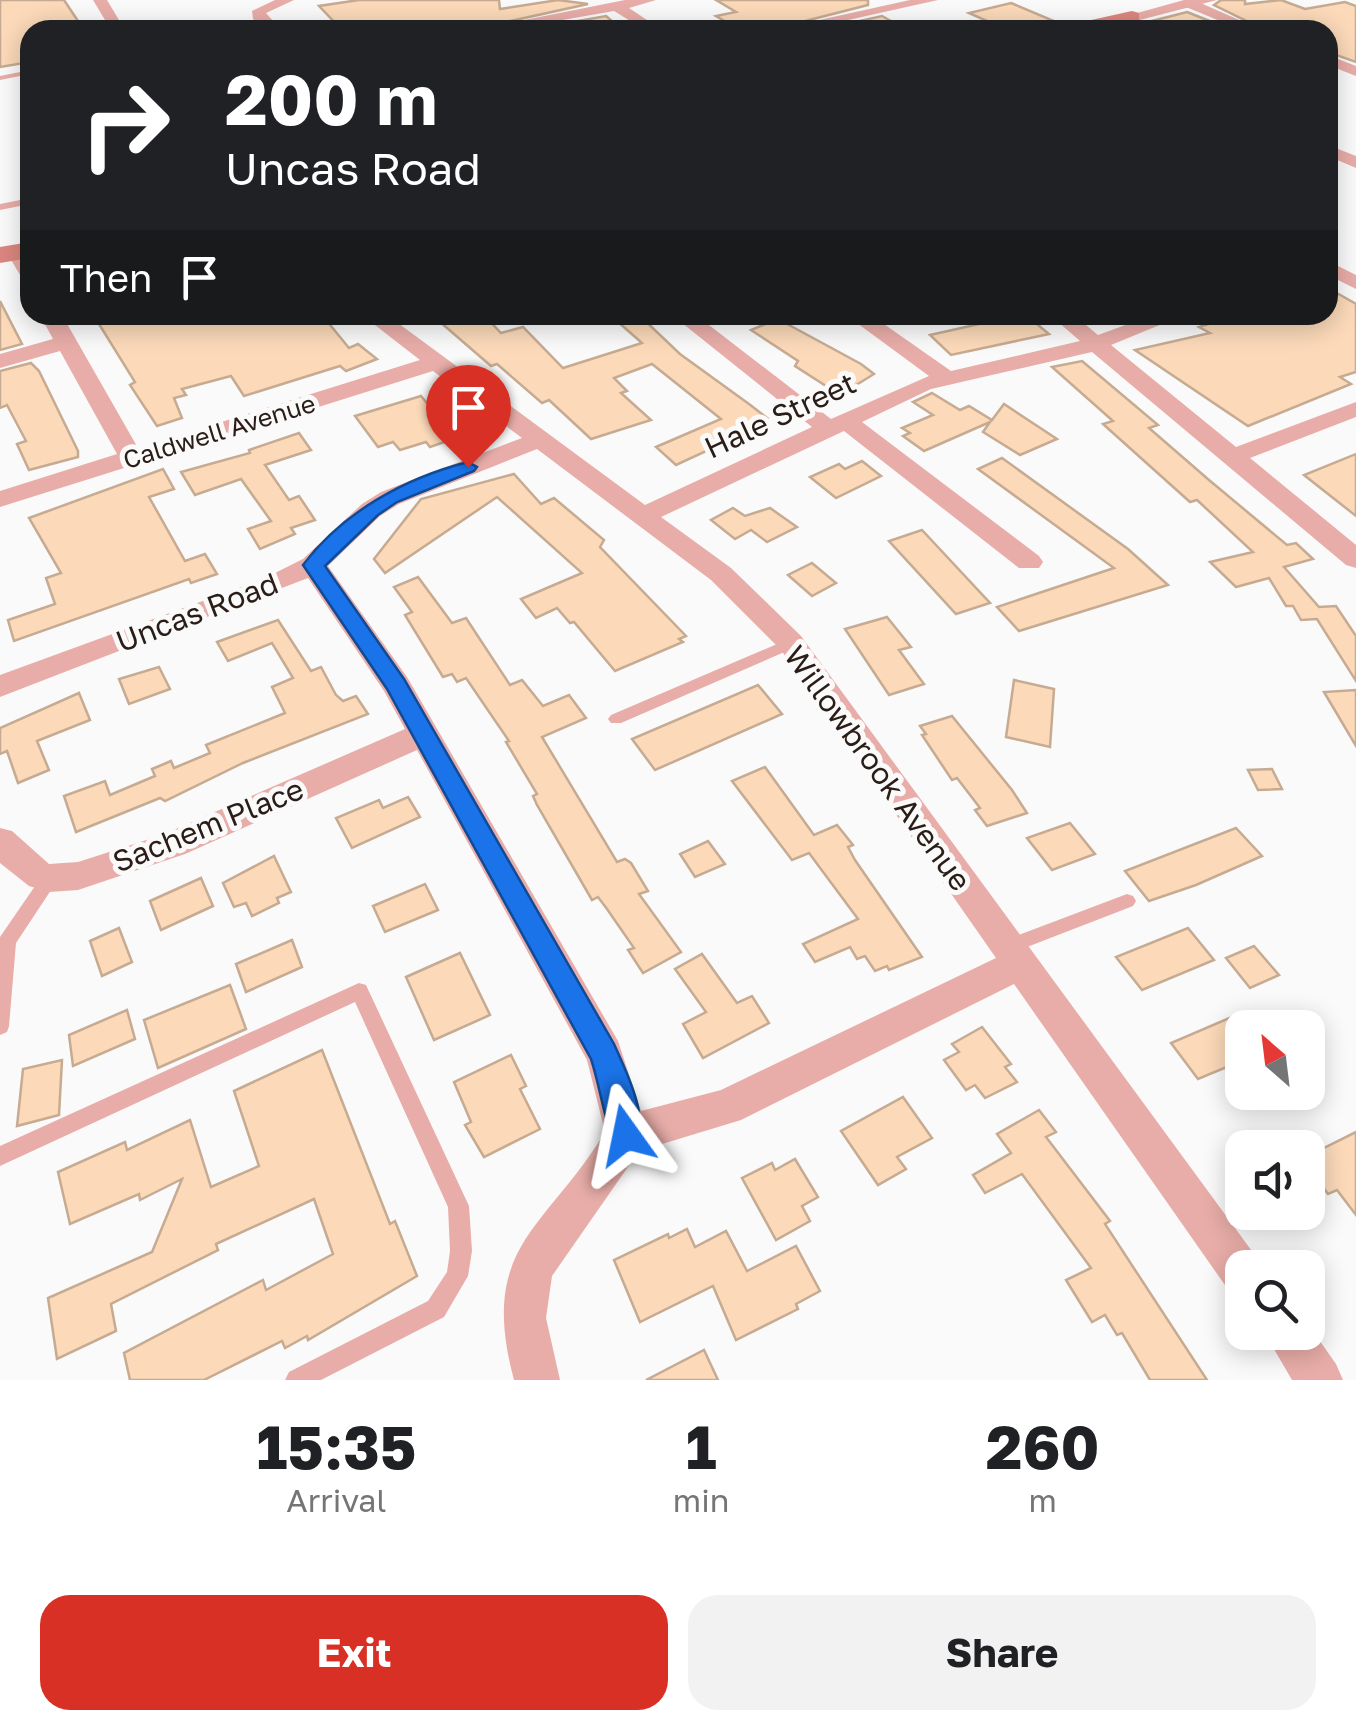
<!DOCTYPE html>
<style>
body{margin:0;font-family:"Golos Text",sans-serif;background:#f2f2f2;color:#202124;height:100vh;display:flex;flex-direction:column;font-size:38px;white-space:nowrap}
*{box-sizing:border-box;margin:0}
p{font-size:32px;color:#757577}
.icon{flex:none;width:55px;height:55px;fill:none;stroke:currentColor;stroke-width:2;stroke-linecap:round;stroke-linejoin:round}
.map{position:relative;height:1380px;overflow:hidden}
.drawer{display:flex;flex-direction:column;background:#fff;flex:1}
.drawer>*{flex:none}
.hud{position:absolute;left:20px;top:20px;width:1318px;height:305px;border-radius:30px;box-shadow:0 5px 25px #0003;background:#202124;color:#fff;overflow:hidden}
.needle{width:65px;rotate:332deg}
.fabs{position:absolute;left:1225px;top:1010px;display:grid;gap:20px}
.fabs a{display:grid;place-items:center;width:100px;height:100px;border-radius:20px;background:#fff;box-shadow:0 5px 25px #0003;font-size:50px}
.pin{position:absolute;display:grid;place-items:center;width:85px;height:85px;color:#fff;margin:-102px -42px;border-radius:50% 50% 50% 0;rotate:-45deg;box-shadow:0 0 10px #0007}
.pin .icon{rotate:45deg}
.me{position:absolute;width:110px;margin:-55px;rotate:348deg;stroke-linejoin:round;filter:drop-shadow(0 0 8px #0008)}
.turn{display:flex;align-items:center;gap:35px;height:210px;padding:0 40px;font-size:45px}
.turn .icon{width:130px;height:130px;stroke-width:2.5}
.turn b{display:block;font-size:70px;line-height:85px}
.then{display:flex;align-items:center;height:95px;padding:0 40px;background:#0003;gap:20px;font-size:38px}
.eta{display:flex;justify-content:space-evenly;align-items:center;height:170px;text-align:center}
.eta b{font-size:60px;font-weight:700;line-height:70px}
.button{display:flex;gap:20px;margin-top:auto;padding:20px 40px}
.button a{flex:1;height:115px;border-radius:30px;background:#d93025;color:#fff;font-size:40px;font-weight:700;line-height:115px;text-align:center}
.button a+a{background:#f2f2f2;color:#202124}
.map>svg:first-child{display:block}
</style>
<div class="map">
<svg width="1356" height="1380" viewBox="0 0 1356 1380">
<rect width="100%" height="100%" fill="#fafafa"/>
<!-- building -->
<g fill="#fbd9b9" stroke="#c6ab92" stroke-width="2.5">
<path d="M0 0H64L84 30H30V62L0 67Z"/>
<path d="M359 0H499L500 9 558 0 588 4 470 30H342L319 6Z"/>
<path d="M716 0H868V5L770 30H740L716 16 736 12Z"/>
<path d="M1221 0H1245V4L1281 0 1305 9 1345 2 1356 6V62L1328 52V30H1265L1214 5Z"/>
<path d="M1011 3 1061 24 1057 30H1007L969 13Z"/>
<path d="M1187 12 1232 30H1145L1144 23Z"/>
<path d="M606 16 622 30H527Z"/>
<path d="M882 16 907 30H820Z"/>
<path d="M1328 288 1356 304V372L1340 377 1351 384 1248 426 1135 350 1210 333 1199 327 1236 315H1328Z"/>
<path d="M0 301 22 344 0 350Z"/>
<path d="M113 315H322L349 348 358 344 377 359 346 371 340 366 244 396 231 376 182 389 186 395 174 398 182 418 157 426 130 385 135 382 99 324 116 320Z"/>
<path d="M459 315H484L501 333 523 327 563 368 642 343 617 321 639 315 680 354 749 404 767 418 762 420 767 423 676 465 656 447 721 419 652 364 614 378 627 391 621 393 651 420 591 439 549 400 542 403 497 364 491 366 439 321Z"/>
<path d="M1019 315H1026L1049 334 951 355 930 335Z"/>
<path d="M778 319 861 364 874 374 840 395 795 366 798 361 751 330Z"/>
<path d="M1082 361 1158 425 1149 428 1209 480 1287 545 1296 543 1313 559 1284 567 1319 607 1336 606 1356 636V681L1317 619 1301 620 1293 606H1286L1269 578 1236 587 1210 562 1253 552 1197 500 1190 502 1103 424 1113 421 1052 367Z"/>
<path d="M31 363 39 371 78 451V457L29 470 17 444 26 441 7 405 0 408V371Z"/>
<path d="M932 393 960 410 969 406 992 420 1004 404 1057 439 1020 455 983 432 990 422 924 451 903 436 910 433 902 428 933 415 913 402Z"/>
<path d="M421 396 456 438 430 447 426 442 400 450 393 442 378 447 355 416Z"/>
<path d="M299 433 311 450 265 465 289 500 299 496 315 520 291 528 295 534 260 549 248 529 271 521 241 479 195 495 181 472 250 453 249 450Z"/>
<path d="M1356 454V516L1304 475Z"/>
<path d="M1002 458 1128 549 1168 585 1019 631 997 607 1114 568 978 469Z"/>
<path d="M862 461 881 476 836 498 810 477 839 464 845 469Z"/>
<path d="M163 469 174 489 149 497 185 561 205 554 217 574 191 583 189 579 14 641 8 620 55 604 46 578 61 573 29 518Z"/>
<path d="M514 474 541 504 554 498 604 540 600 547 686 636 679 639 683 642 615 671 574 622 570 623 557 608 536 618 521 599 582 573 497 497 385 573 374 559 421 499Z"/>
<path d="M733 508 745 516 770 508 797 527 767 542 751 530 735 539 711 520Z"/>
<path d="M922 530 990 603 956 614 889 541Z"/>
<path d="M812 563 836 583 812 596 788 575Z"/>
<path d="M418 577 452 623 466 618 510 685 522 680 543 706 569 695 586 718 542 737 617 862 625 859 631 863 648 891 639 894 681 952 643 973 628 950 634 948 607 909 598 897 592 900 537 805 533 796 537 794 506 742 509 741 466 678 457 682 452 674 443 677 405 615 412 612 394 587Z"/>
<path d="M887 617 911 647 899 650 924 684 889 695 845 629Z"/>
<path d="M278 620 311 671 321 667 336 695 343 701 356 696 368 714 243 763 165 801 160 798 76 832 64 796 105 781 110 795 155 776 152 769 171 761 174 768 210 753 206 745 285 713 272 687 293 678 272 643 228 661 217 642Z"/>
<path d="M159 667 170 689 129 704 119 679Z"/>
<path d="M1014 680 1054 689 1050 747 1006 737Z"/>
<path d="M758 685 782 714 655 770 632 739Z"/>
<path d="M1356 690V746L1324 692Z"/>
<path d="M79 693 90 720 37 741 49 770 18 783 7 751 0 754V728Z"/>
<path d="M952 716 1012 790 1027 813 987 826 975 810 980 808 957 778 952 780 922 735 926 734 920 726Z"/>
<path d="M765 767 814 835 837 825 853 845 848 847 855 860 922 957 889 970 887 966 875 971 865 956 857 959 850 947 815 962 803 944 858 919 809 853 792 860 732 781Z"/>
<path d="M1272 769 1282 789 1258 790 1248 770Z"/>
<path d="M408 797 420 817 352 848 336 818 379 800 383 808Z"/>
<path d="M1070 823 1095 854 1052 870 1027 838Z"/>
<path d="M1236 828 1262 856 1196 885 1149 901 1125 871Z"/>
<path d="M708 841 725 864 695 877 680 854Z"/>
<path d="M274 856 291 892 277 898 279 903 252 916 246 903 234 907 223 883Z"/>
<path d="M201 878 213 906 161 930 150 901Z"/>
<path d="M425 884 438 910 385 932 373 906Z"/>
<path d="M119 928 132 962 102 976 90 941Z"/>
<path d="M1188 928 1214 960 1142 990 1116 957Z"/>
<path d="M292 940 302 967 246 992 236 964Z"/>
<path d="M1254 946 1279 975 1250 988 1226 958Z"/>
<path d="M460 953 490 1015 434 1040 406 977Z"/>
<path d="M702 954 737 1003 752 996 769 1023 703 1058 683 1024 706 1012 675 969Z"/>
<path d="M230 985 246 1029 158 1068 144 1020Z"/>
<path d="M127 1010 135 1039 73 1066 69 1035Z"/>
<path d="M1234 1016 1242 1027V1082L1229 1066 1198 1079 1171 1043Z"/>
<path d="M982 1027 1011 1064 1005 1067 1017 1082 985 1098 975 1085 966 1090 944 1060 959 1052 952 1044Z"/>
<path d="M322 1050 390 1224 395 1221 417 1276 308 1340 307 1336 285 1348 282 1341 204 1380H130L124 1353 263 1280 266 1290 333 1254 314 1199 216 1244 218 1250 111 1304 116 1331 57 1359 48 1298 152 1252 182 1179 140 1200 139 1194 70 1224 58 1172 125 1142 127 1150 190 1120 211 1187 259 1166 234 1091Z"/>
<path d="M511 1055 526 1086 520 1089 540 1129 484 1157 465 1125 471 1122 454 1082Z"/>
<path d="M62 1060 59 1115 17 1126 23 1069Z"/>
<path d="M903 1097 932 1138 897 1157 906 1169 878 1185 841 1131Z"/>
<path d="M1039 1110 1056 1132 1046 1137 1110 1221 1105 1224 1207 1380H1150L1122 1333 1117 1335 1105 1315 1092 1322 1066 1280 1091 1268 1022 1174 985 1193 973 1175 1011 1153 997 1134Z"/>
<path d="M1356 1132V1215L1337 1190 1328 1194 1308 1167V1156Z"/>
<path d="M795 1159 818 1197 802 1206 810 1221 776 1240 742 1178 772 1163 775 1170Z"/>
<path d="M687 1229 695 1247 726 1231 747 1271 796 1246 820 1291 796 1304 798 1309 736 1340 713 1286 640 1322 614 1260 668 1234 669 1238Z"/>
<path d="M704 1350 718 1380H646Z"/>
</g>
<g fill="none" stroke-linecap="round" stroke-linejoin="round">
<!-- service -->
<g fill="#e8ada8" fill-rule="evenodd">
<path d="M30 70V74L0 80V76Z"/>
<path d="M30 198V204L0 210V204Z"/>
<path d="M791 638 796 639 798 643 796 647 621 723H611L608 719 611 715Z"/>
<path d="M50 871 56 873 59 878 16 943 9 1026 7 1032 0 1035V937L44 873Z"/>
<path d="M1127 894 1133 896 1136 901 1133 906 1006 955 1000 952 997 947 1000 942Z"/>
<path d="M359 983 366 985 469 1206 472 1251 468 1276 444 1317 321 1380H285L289 1372 428 1301 447 1272 450 1251 448 1207 355 1002 0 1166V1146Z"/>
</g>
<!-- minor -->
<g fill="#e8ada8" fill-rule="evenodd">
<path d="M93 0H107L125 30H111Z"/>
<path d="M275 0H294L266 13 281 30H265L253 19 252 11Z"/>
<path d="M625 0H656L629 8 662 30H645L614 11 505 30H474Z"/>
<path d="M910 0H938L803 30H774Z"/>
<path d="M1186 1H1196L1262 30H1242L1186 7Z"/>
<path d="M1328 55 1356 66V76L1328 65Z"/>
<path d="M1328 145 1356 156V168L1328 156Z"/>
<path d="M17 247 24 249 30 258V282L23 280 7 253Z"/>
<path d="M1328 261 1356 275V289L1328 275Z"/>
<path d="M40 315H62L138 448 420 360 362 315H387L645 505 812 427 672 315H696L831 419 929 376 846 315H871L951 371 1080 341 1050 315H1074L1098 335 1153 315H1184L1111 345 1236 447 1356 402V417L1250 458 1356 545V568L1346 565 1092 352 931 389 862 422 1039 556 1043 562 1039 568H1019L844 431 661 517 731 568 801 636 1257 1258 1262 1268H1242V1295L1227 1288 1014 984 741 1120 639 1151 552 1276 546 1318 560 1380H514C478 1245 545 1231 605 1132L587 1060 417 750 185 854 78 890 49 892 29 886 0 863V828L12 831 49 864 78 862 162 835 405 729 384 691 308 578 0 697V675L263 579 303 559 362 504 381 492 522 438 433 371 0 507V491L117 454 60 351 0 368V354L53 339ZM537 449 711 580 781 650 996 958 721 1090 641 1111 618 1041 407 677 328 566 380 516 399 504Z"/>
<path d="M1308 1324 1336 1364 1343 1380H1292L1264 1332H1308Z"/>
</g>
<!-- tertiary -->
<path fill="#e8ada8" fill-rule="evenodd" d="M1184 0H1217L1132 22 1123 17Z"/>
<!-- secondary -->
<g fill="#db867f" fill-rule="evenodd">
<path d="M1132 11 1139 13V21L1100 30H1061L1064 26Z"/>
<path d="M30 242V258L0 263V247Z"/>
</g>
</g>
<!-- route -->
<path fill="#1a73e8" stroke="#114b97" stroke-width="2.5" d="M468 462 477 467 474 471 397 502 378 515 325 566 404 679 614 1044C626 1071 649 1117 637 1145L626 1150 615 1145C604 1120 600 1086 591 1059L387 689 303 565C343 512 405 478 468 462Z"/>
<g text-anchor="middle" dominant-baseline="central" stroke-width="10" stroke-linejoin="round" paint-order="stroke">
<!-- far-street labels -->
<g font-size="25" fill="#2a1d17" stroke="#fafafa">
<text transform="translate(219 431) rotate(-17)">Caldwell Avenue</text>
</g>
<!-- street labels -->
<g font-size="30" fill="#2a1d17" stroke="#fafafa">
<text transform="translate(780 415) rotate(-25)">Hale Street</text>
<text transform="translate(197 612) rotate(-21)">Uncas Road</text>
<text transform="translate(878 768) rotate(54)">Willowbrook Avenue</text>
<text transform="translate(208 825) rotate(-22)">Sachem Place</text>
</g>
</g>
</svg>
<div class="fabs">
<a><svg class="needle" viewBox="-14 -14 28 28"><path d="M0-13l5 13h-10z" fill="#e53935"/><path d="M0 13l5-13h-10z" fill="#757577"/></svg></a>
<a><svg class="icon" aria-label="sound" viewBox="0 0 24 24"><path d="M4 9h4l5-4v14l-5-4H4zM17 9q2 3 0 6"/></svg></a>
<a><svg class="icon" aria-label="search" viewBox="0 0 24 24"><circle cx="10" cy="10" r="6"/><path d="M15 15l6 6"/></svg></a>
</div>
<div class="pin" style="left:468px;top:467px;background:#d93025"><svg class="icon" aria-label="arrive" viewBox="0 0 24 24"><path d="M6 21V4h12l-3 4 3 4H6"/></svg></div>
<svg class="me" style="left:626px;top:1135px" viewBox="-20 -20 40 40"><path d="M0-17L14 15 0 8-14 15z" fill="#1a73e8" stroke="#fff" stroke-width="4"/></svg>
<div class="hud">
<div class="turn"><svg class="icon" aria-label="right" viewBox="0 0 24 24"><path d="M7 20v-9h11M14 6l5 5-5 5"/></svg><div><b>200 m</b>Uncas Road</div></div>
<div class="then">Then<svg class="icon" aria-label="arrive" viewBox="0 0 24 24"><path d="M6 21V4h12l-3 4 3 4H6"/></svg></div>
</div>
</div>
<section class="drawer">
<div class="eta">
<div><b>15:35</b><p>Arrival</p></div>
<div><b>1</b><p>min</p></div>
<div><b>260</b><p>m</p></div>
</div>
<div class="button"><a>Exit</a><a>Share</a></div>
</section>
